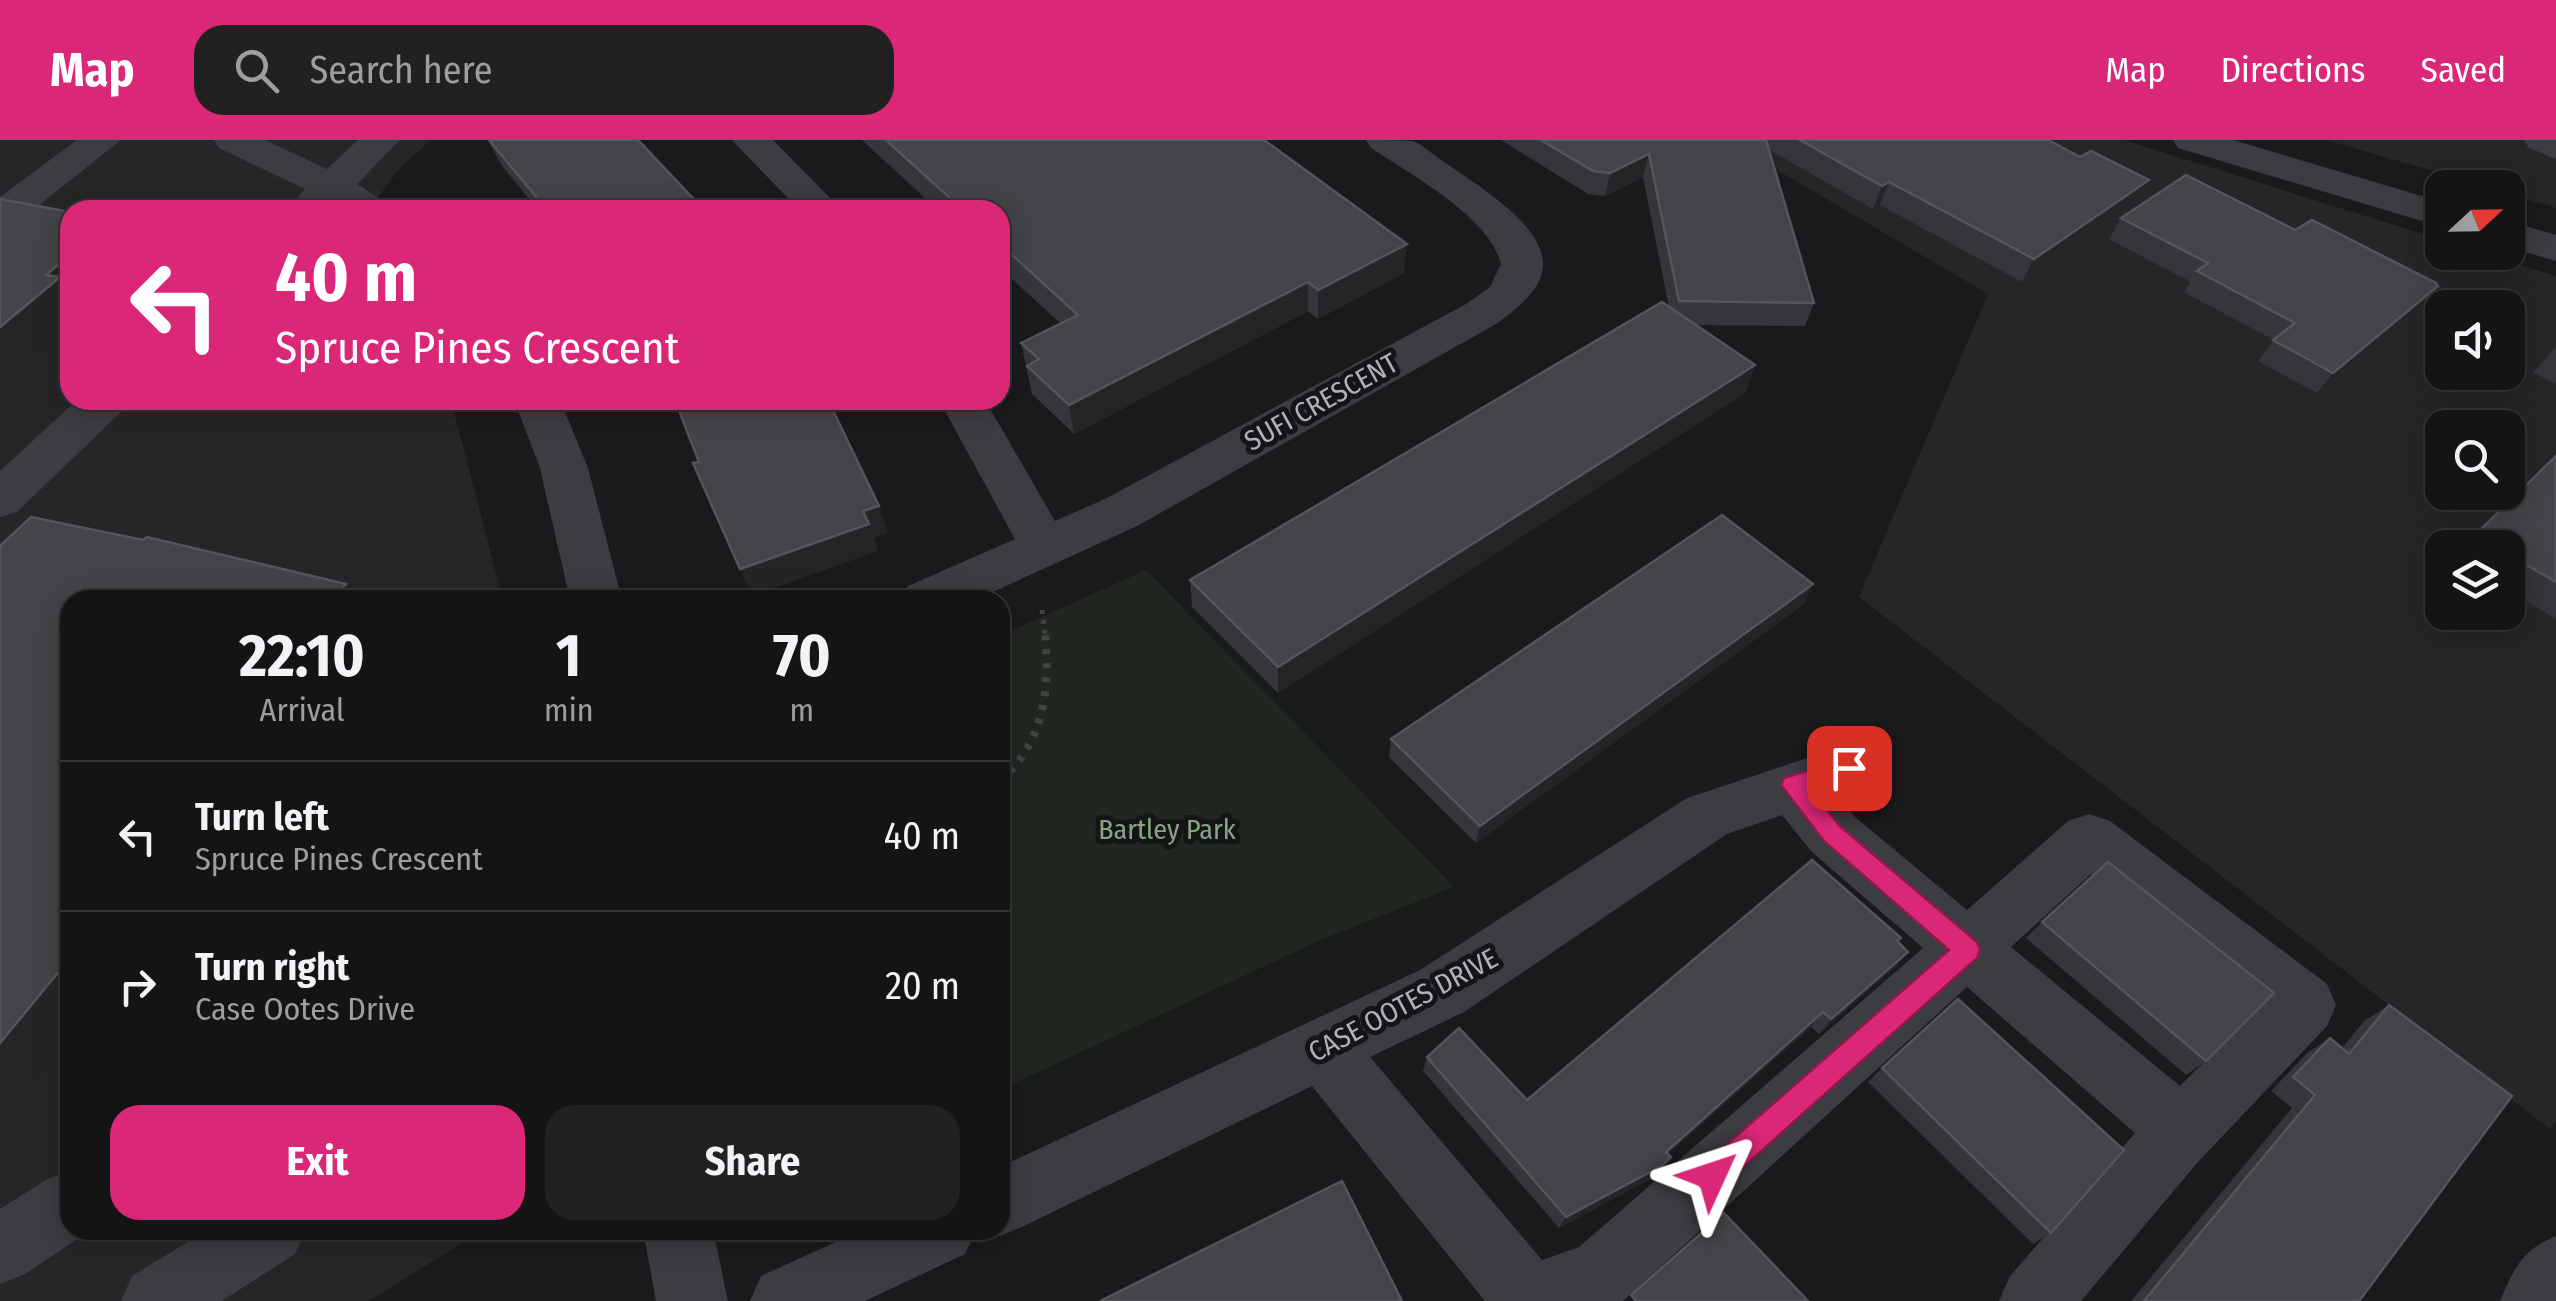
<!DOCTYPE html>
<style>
body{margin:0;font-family:"Fira Sans Condensed",sans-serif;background:#212122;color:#f1f3f6;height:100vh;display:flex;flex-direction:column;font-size:38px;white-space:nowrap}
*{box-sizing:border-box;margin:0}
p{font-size:32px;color:#9d9ea0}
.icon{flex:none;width:55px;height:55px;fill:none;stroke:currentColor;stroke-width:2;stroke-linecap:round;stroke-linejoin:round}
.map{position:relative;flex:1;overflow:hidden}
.details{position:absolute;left:60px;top:450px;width:950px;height:650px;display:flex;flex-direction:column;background:#141415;border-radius:30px;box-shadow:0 5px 25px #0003,0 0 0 2px #333334}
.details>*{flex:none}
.top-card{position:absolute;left:60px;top:60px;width:950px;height:210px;border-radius:30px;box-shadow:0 5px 25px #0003,0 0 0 2px #333334;background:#db2777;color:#fff;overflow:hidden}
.needle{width:65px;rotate:68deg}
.tools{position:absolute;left:2425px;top:30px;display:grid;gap:20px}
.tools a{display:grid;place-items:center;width:100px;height:100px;border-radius:20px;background:#141415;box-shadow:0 5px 25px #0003,0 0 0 2px #333334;font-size:50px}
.pin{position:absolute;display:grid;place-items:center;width:85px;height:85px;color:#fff;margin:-42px;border-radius:20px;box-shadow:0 5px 15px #0006}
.me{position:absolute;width:110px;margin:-55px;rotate:48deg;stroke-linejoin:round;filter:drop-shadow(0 0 8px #0008)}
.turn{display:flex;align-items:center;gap:35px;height:210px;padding:0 50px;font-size:45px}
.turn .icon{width:130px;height:130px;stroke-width:2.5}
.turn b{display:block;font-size:70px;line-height:85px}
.eta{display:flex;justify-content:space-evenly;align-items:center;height:170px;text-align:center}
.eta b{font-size:60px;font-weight:700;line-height:70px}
.cta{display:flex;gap:20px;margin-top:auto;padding:20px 50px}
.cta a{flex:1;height:115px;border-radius:30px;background:#db2777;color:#fff;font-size:40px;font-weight:700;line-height:115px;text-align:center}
.cta a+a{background:#212122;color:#f1f3f6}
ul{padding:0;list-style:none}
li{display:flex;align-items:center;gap:30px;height:150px;padding:0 50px;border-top:2px solid #333334}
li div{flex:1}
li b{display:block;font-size:38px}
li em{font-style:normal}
header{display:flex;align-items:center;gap:60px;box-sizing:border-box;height:140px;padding:0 50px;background:#db2777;color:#fff}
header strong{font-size:48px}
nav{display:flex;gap:55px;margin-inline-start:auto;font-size:35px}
.search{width:700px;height:90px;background:#212122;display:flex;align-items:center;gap:25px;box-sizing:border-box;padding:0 35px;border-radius:30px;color:#9d9ea0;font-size:38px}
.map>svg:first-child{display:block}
</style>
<header>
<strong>Map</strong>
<div class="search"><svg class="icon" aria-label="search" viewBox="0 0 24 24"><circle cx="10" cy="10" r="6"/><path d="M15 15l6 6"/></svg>Search here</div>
<nav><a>Map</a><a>Directions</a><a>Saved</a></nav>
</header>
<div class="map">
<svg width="2556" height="1161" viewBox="0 0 2556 1161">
<rect width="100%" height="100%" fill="#1a1a1c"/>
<!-- built -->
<g fill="#262629" fill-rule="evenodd">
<path d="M0 0H431L400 28 368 70H70V260H451L503 460H70V1090H483L369 1161H0Z"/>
<path d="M1726 0H2124L2442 100V112L2482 113 2556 136V982L2550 989 1859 457 1988 154ZM2442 168H2508V232H2442ZM2442 288H2508V352H2442ZM2442 408H2508V472H2442Z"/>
<path d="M2326 0H2556V68L2508 53V48L2488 47Z"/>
</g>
<!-- green -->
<path fill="#202720" d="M1146 430 1454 747 1318 801 1000 950V496Z"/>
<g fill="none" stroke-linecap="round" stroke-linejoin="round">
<!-- path-far1 -->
<path stroke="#414447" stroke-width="5" stroke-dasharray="4 6" stroke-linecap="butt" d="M1042 470 1045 494"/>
<!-- path -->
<path stroke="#414447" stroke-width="8" stroke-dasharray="5 9" stroke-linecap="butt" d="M1000 641C1045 601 1050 550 1045 492"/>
<!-- minor -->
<g fill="#3b3d40" fill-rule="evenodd">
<path d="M77 0H121L14 85 0 88V57Z"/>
<path d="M214 0H265L327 29 358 0H400L357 44 383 61 389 70H341L334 65 330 70H286L305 49 219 8Z"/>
<path d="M732 0H773L842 70H799Z"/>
<path d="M1366 0C1379 0 1399 0 1412 1 1423 4 1434 16 1444 22 1474 43 1544 84 1543 125 1542 151 1515 170 1496 184L1139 385 1063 420 975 460H900L908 446 1015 399 939 260H985L1055 381 1105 359 1466 164 1490 147 1501 124C1490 77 1410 34 1371 8Z"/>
<path d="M2173 0H2233L2442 62V87L2178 8Z"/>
<path d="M2524 0H2556V19L2529 8Z"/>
<path d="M2508 81 2556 95V121L2508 107Z"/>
<path d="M77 260H129L122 271 17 372 0 377V331Z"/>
<path d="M514 260H560L588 328 622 460H570L540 328Z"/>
<path d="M1849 604 1869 611 1877 628 1869 645 1836 656 1854 676 1967 770 2068 681 2089 674 2110 681 2327 844 2336 865 2327 886 2198 1022 2081 1161H1999L2010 1136 2135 993 1967 847 1623 1161H1485L1312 946 1024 1086 1000 1096 985 1090H1000V1027L1420 830 1687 658ZM1782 675 1812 712 1923 808 1579 1107 1542 1120 1370 917 1464 872 1727 694ZM2091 734 2259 867 2180 946 2011 807Z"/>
<path d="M70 1030V1090H91L25 1134 0 1144V1069L46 1040Z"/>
<path d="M207 1090H306L295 1114 222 1161H121L132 1136Z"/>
<path d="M643 1090H713L728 1161H656Z"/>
<path d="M862 1090H976L965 1114 865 1161H750L761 1136Z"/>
<path d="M2556 1096V1161H2500C2514 1128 2522 1110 2556 1096Z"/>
</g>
</g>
<!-- wall -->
<g fill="#36363a">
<path d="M488 0 704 70H538L502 26Z"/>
<path d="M862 0H1264L1404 133 1318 179 1308 171 1074 294 1032 254 1021 203 1061 184 1000 128V70H938Z"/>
<path d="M1501 0H2048L2136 63 2022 142 1880 65 1873 69 1768 9 1814 163 1805 186 1695 185 1755 225 1745 253 1278 553 1192 467 1190 440 1669 167 1643 37 1605 56 1588 54Z"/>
<path d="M2121 78 2420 166 2317 253 2258 221 2274 200 2184 152 2191 142 2109 99Z"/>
<path d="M2556 207V244L2533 232Z"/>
<path d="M2556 315V479L2508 450V408H2462Z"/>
<path d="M1813 444 1804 464 1476 703 1389 617 1391 599Z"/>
<path d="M2042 782 2206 921 2186 935 2026 798Z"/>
<path d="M1898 802 1908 812 1895 827 1819 894 1811 887 1668 1014 1662 1030 1654 1037 1559 1088 1423 931 1427 917 1527 960Z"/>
<path d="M2389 865 2359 1161H2131L2292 968 2271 951 2307 913 2330 898 2342 908 2365 880Z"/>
<path d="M1882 928 2051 1093 2033 1104 1868 942Z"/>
</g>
<!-- shaded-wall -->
<g fill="#252528">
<path d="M1649 14 1643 37 1605 56 1610 33Z"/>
<path d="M2149 40 2136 63 2022 142 2034 119Z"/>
<path d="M1889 42 1880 65 1873 69 1882 46Z"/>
<path d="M1407 104 1404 133 1318 179V150Z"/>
<path d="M70 115V181L0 242V187L46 135Z"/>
<path d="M1308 142V171L1074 294 1069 265Z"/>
<path d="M2438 146 2420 166 2317 253 2333 233Z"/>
<path d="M1755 225 1745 253 1278 553V527Z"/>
<path d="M879 366 888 393 874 398 878 411 752 456 740 429 863 371Z"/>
<path d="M346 444 359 460H332Z"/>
<path d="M1813 444 1804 464 1476 703 1480 686Z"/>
<path d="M1908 812 1895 827 1819 894 1831 879Z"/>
<path d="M70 818V896L0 984V903Z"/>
<path d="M1823 872 1811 887 1657 1024 1666 1012Z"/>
<path d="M1671 1017 1662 1030 1654 1037 1559 1088 1566 1077Z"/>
</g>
<!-- building -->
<g fill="#434447" stroke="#535559" stroke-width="2.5">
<path d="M489 0H638L704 70H547Z"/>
<path d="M886 0H1264L1407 104 1318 150 1308 142 1069 265 1027 226 1039 219 1021 203 1078 175 1000 104V70H963Z"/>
<path d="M1541 0H1766L1814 163 1679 161 1649 14 1610 33 1593 31Z"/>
<path d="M1800 0H2048L2080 17 2091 11 2149 40 2034 119 1889 42 1882 46Z"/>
<path d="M2186 35 2295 90 2312 80 2436 143 2438 146 2333 233 2273 200 2295 183 2197 131 2208 123 2121 78Z"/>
<path d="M0 59 70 72V115L46 135 60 137 0 187Z"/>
<path d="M1662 162 1755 225 1278 527 1190 440Z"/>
<path d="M675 260H828L879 366 863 371 869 384 740 429 693 323 699 322Z"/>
<path d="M2556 316V442L2508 414V408H2497L2475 395Z"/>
<path d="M1722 375 1813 444 1480 686 1391 599Z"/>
<path d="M31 377 143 400 147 397 346 444 332 460H70V818L0 903V406Z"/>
<path d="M1812 720 1901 798 1897 801 1908 812 1831 879 1823 872 1666 1012 1671 1017 1663 1025 1566 1077 1427 917 1459 888 1527 960Z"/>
<path d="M2108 722 2274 853 2206 921 2042 782Z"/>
<path d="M1958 859 2124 1010 2051 1093 1882 928Z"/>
<path d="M2389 865 2512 956 2359 1161H2144L2315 955 2293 937 2330 898 2349 914Z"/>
<path d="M1342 1041 1402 1161H1100Z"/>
<path d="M1724 1073 1808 1161H1636L1631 1155Z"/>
</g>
<!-- route -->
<path fill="#db2777" stroke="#8e194d" stroke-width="2.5" d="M1849 618 1857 621 1860 628 1857 635 1810 649 1841 687 1977 802 1980 810 1977 818 1722 1046 1712 1050 1702 1046 1698 1036 1702 1026 1949 810 1824 701 1781 645 1784 638Z"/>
<g text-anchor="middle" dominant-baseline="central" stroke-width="10" stroke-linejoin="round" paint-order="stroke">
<!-- street labels -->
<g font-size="28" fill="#adb3ba" stroke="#151517">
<text transform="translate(1321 262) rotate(-29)">SUFI CRESCENT</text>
<text transform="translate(1403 865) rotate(-28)">CASE OOTES DRIVE</text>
</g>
<!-- park labels -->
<g font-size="28" fill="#88a485" stroke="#151517">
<text x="1167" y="689">Bartley Park</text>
</g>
</g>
</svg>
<div class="tools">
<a><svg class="needle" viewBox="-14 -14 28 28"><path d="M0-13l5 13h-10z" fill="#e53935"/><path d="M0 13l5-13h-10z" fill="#9d9ea0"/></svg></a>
<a><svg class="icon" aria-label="sound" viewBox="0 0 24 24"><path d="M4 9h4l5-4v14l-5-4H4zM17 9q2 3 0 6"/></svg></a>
<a><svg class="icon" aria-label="search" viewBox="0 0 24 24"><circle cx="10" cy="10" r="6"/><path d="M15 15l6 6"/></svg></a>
<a><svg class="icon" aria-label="layers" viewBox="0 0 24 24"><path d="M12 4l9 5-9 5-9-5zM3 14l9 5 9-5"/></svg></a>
</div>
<div class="pin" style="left:1849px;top:628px;background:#d93025"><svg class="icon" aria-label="arrive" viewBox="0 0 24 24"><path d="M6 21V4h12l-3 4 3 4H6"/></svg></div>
<svg class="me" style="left:1712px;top:1036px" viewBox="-20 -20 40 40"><path d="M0-17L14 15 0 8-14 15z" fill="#db2777" stroke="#fff" stroke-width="4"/></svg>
<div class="top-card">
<div class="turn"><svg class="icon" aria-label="left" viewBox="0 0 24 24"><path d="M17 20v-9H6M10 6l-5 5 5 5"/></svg><div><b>40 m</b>Spruce Pines Crescent</div></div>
</div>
<section class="details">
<div class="eta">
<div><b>22:10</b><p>Arrival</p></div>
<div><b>1</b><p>min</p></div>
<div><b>70</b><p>m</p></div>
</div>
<ul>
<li><svg class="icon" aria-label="left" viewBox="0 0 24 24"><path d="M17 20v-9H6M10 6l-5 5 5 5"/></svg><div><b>Turn left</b><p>Spruce Pines Crescent</p></div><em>40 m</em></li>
<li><svg class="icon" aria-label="right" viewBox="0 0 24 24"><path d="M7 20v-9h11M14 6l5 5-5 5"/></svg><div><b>Turn right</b><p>Case Ootes Drive</p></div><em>20 m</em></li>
</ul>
<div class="cta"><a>Exit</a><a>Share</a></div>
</section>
</div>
